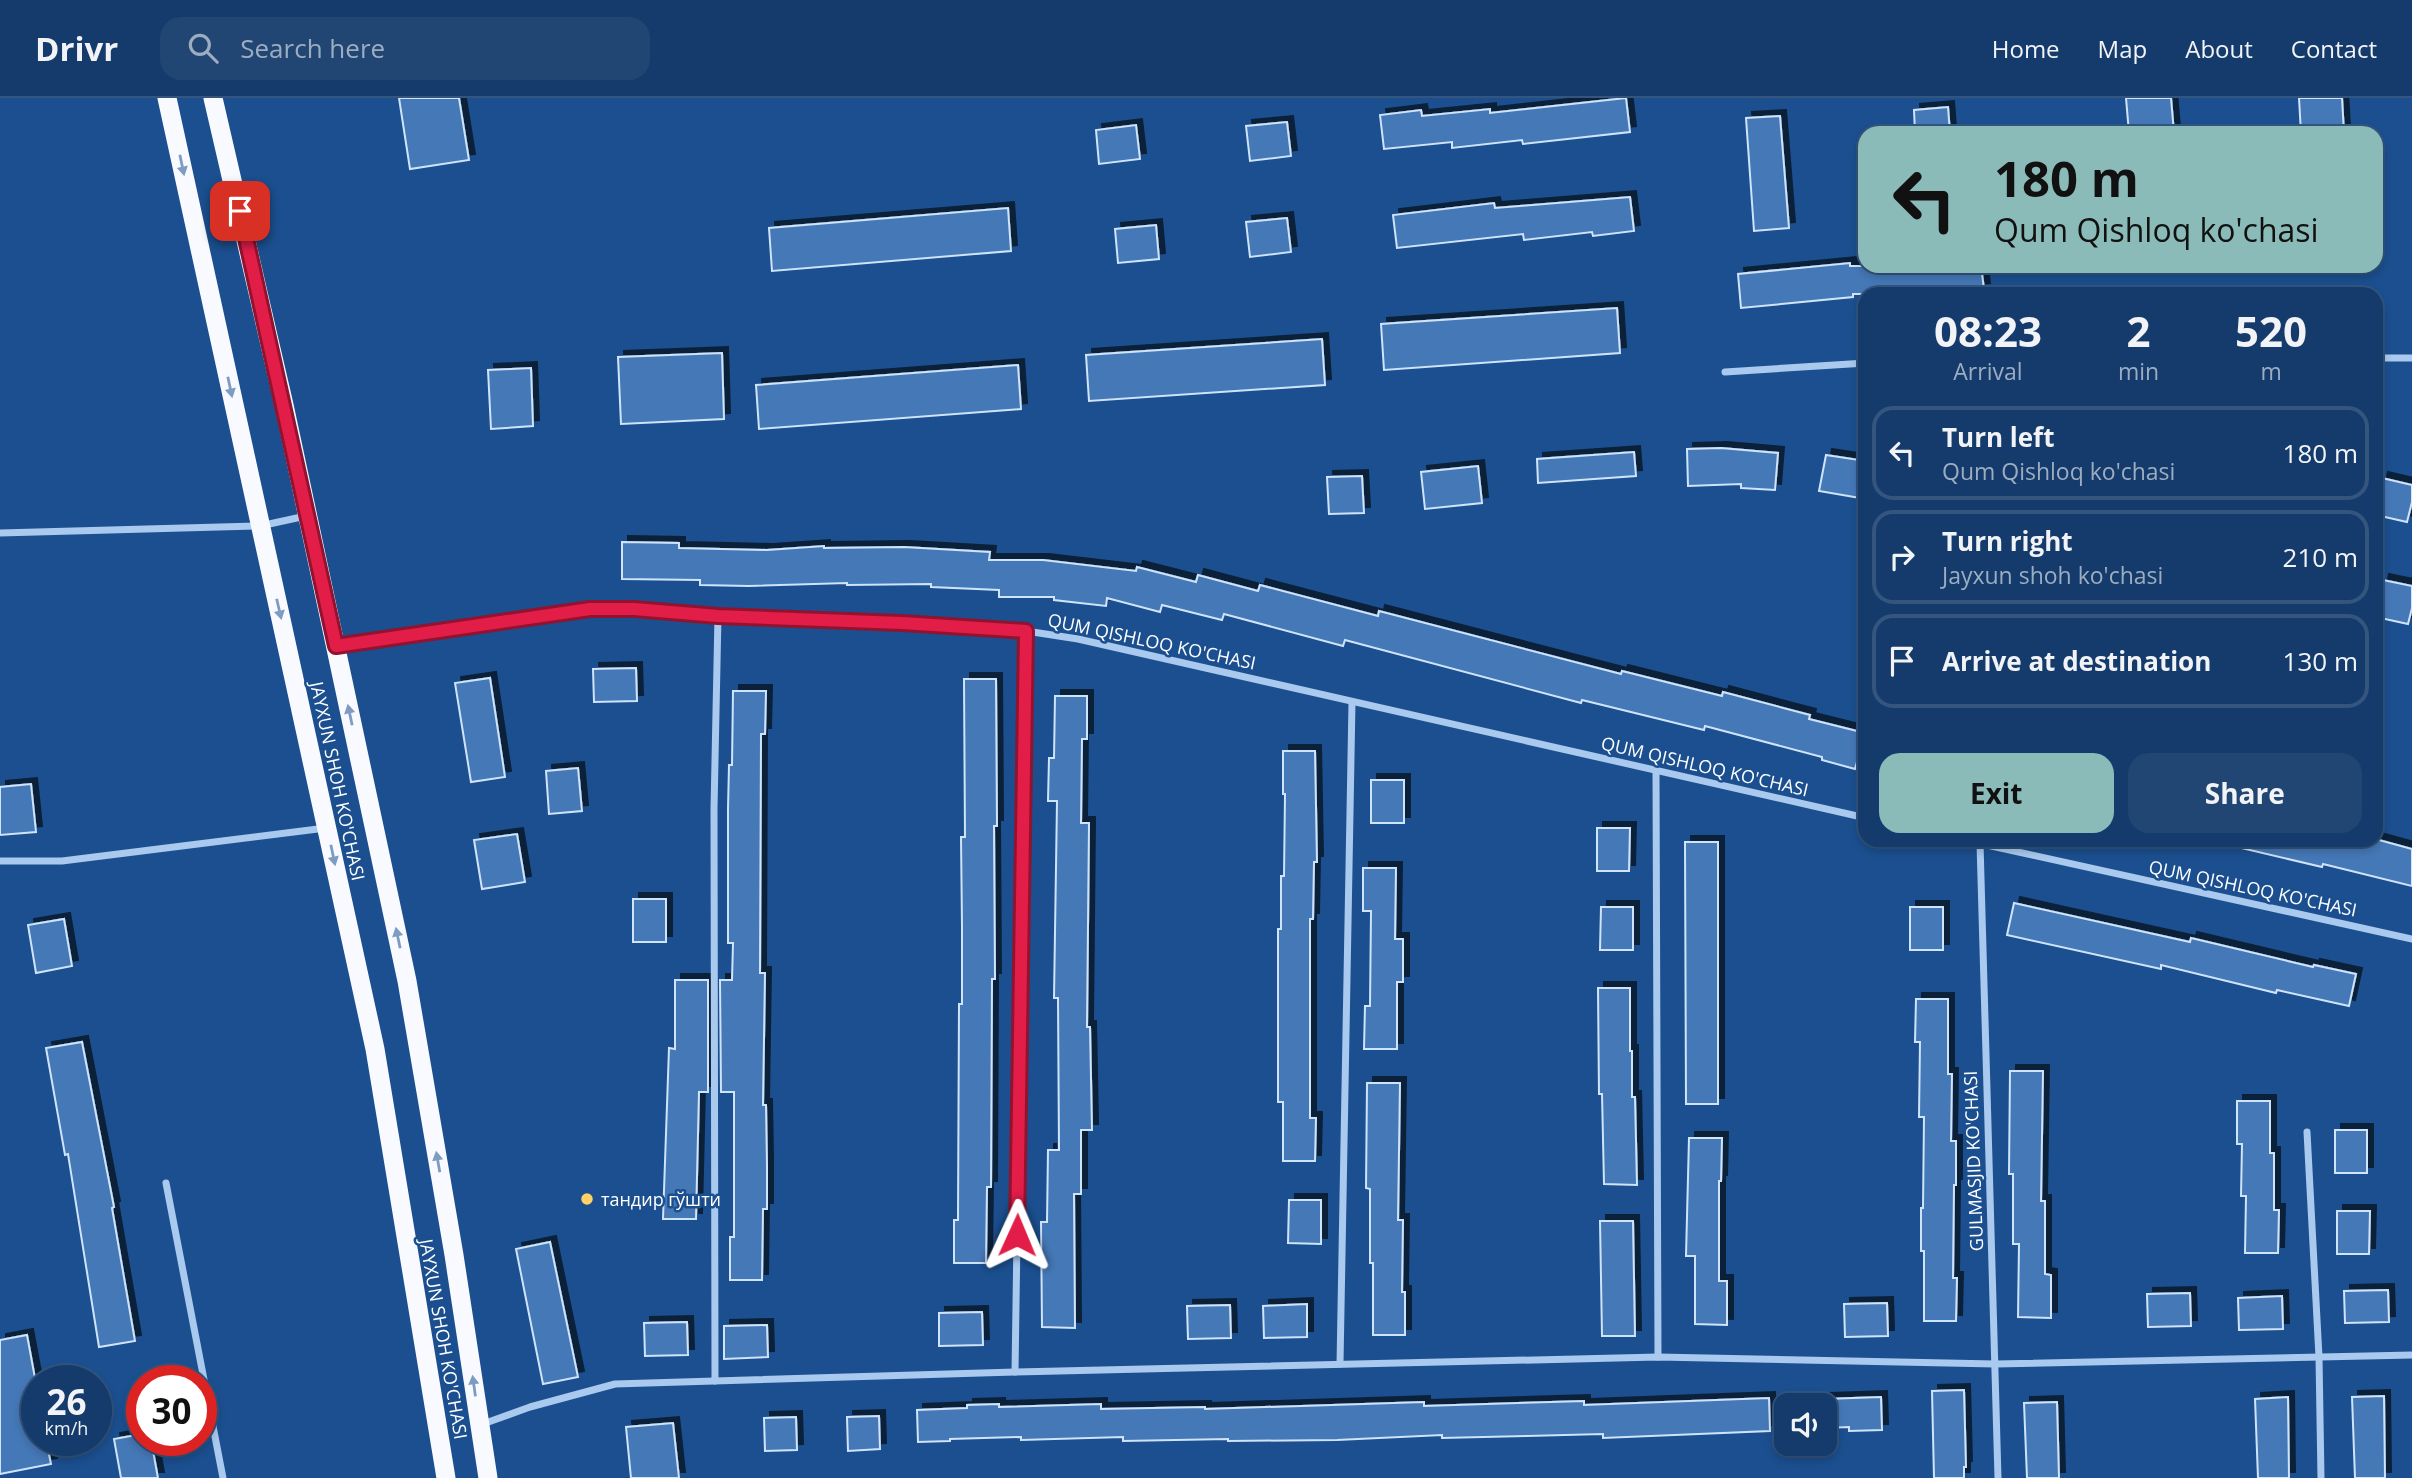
<!DOCTYPE html>
<meta charset="utf-8">
<style>
body{margin:0;font-family:"Open Sans",sans-serif;background:#214673;color:#f1f3f6;height:100vh;display:flex;flex-direction:column;font-size:26px;white-space:nowrap}
*{box-sizing:border-box;margin:0}
p{font-size:23px;color:#9dadc1}
.icon{flex:none;width:38px;height:38px;fill:none;stroke:currentColor;stroke-width:2;stroke-linecap:round;stroke-linejoin:round}
.map{position:relative;flex:1;overflow:hidden}
.details{position:absolute;left:1858px;top:189px;width:525px;height:560px;display:flex;flex-direction:column;background:#143b6b;border-radius:21px;box-shadow:0 4px 10px #0003,0 0 0 2px #33557e}
.details>*{flex:none}
.top-card{position:absolute;left:1858px;top:28px;width:525px;height:147px;border-radius:21px;box-shadow:0 4px 10px #0003,0 0 0 2px #33557e;background:#8bbbb9;color:#111;overflow:hidden}
.controls{position:absolute;left:1774px;top:1295px;display:grid;gap:14px}
.controls a{display:grid;place-items:center;width:63px;height:63px;border-radius:14px;background:#143b6b;box-shadow:0 4px 10px #0003,0 0 0 2px #33557e;font-size:35px}
.speed{position:absolute;left:21px;top:1267px;display:flex;gap:14px;font-size:35px;font-weight:700;text-align:center}
.speed>*{display:grid;place-content:center;width:91px;height:91px;border-radius:50%;background:#143b6b;box-shadow:0 4px 10px #0003,0 0 0 2px #33557e;line-height:1}
.speed small{font-size:18px;font-weight:400}
.speed .limit{border:10px solid #d22;background:#fff;color:#111}
.pin{position:absolute;display:grid;place-items:center;width:60px;height:60px;color:#fff;margin:-30px;border-radius:14px;box-shadow:0 4px 10px #0006}
.me{position:absolute;width:77px;margin:-38px;rotate:1deg;stroke-linejoin:round;filter:drop-shadow(0 0 5px #0008)}
.turn{display:flex;align-items:center;gap:24px;height:147px;padding:0 21px;font-size:32px}
.turn .icon{width:91px;height:91px;stroke-width:2.5}
.turn b{display:block;font-size:49px;line-height:60px}
.eta{display:flex;justify-content:space-evenly;align-items:center;height:119px;text-align:center}
.eta b{font-size:42px;font-weight:700;line-height:49px}
.action{display:flex;gap:14px;margin-top:auto;padding:14px 21px}
.action a{flex:1;height:80px;border-radius:21px;background:#8bbbb9;color:#111;font-size:28px;font-weight:700;line-height:80px;text-align:center}
.action a+a{background:#214673;color:#f1f3f6}
ul{padding:0;list-style:none}
li{display:flex;align-items:center;gap:21px;height:94px;margin:0 14px 10px;padding:0 7px;border:4px solid #33557e;border-radius:21px}
li div{flex:1}
li b{display:block;font-size:26px}
li em{font-style:normal}
header{display:flex;align-items:center;gap:42px;box-sizing:border-box;height:98px;padding:0 35px;background:#143b6b;border-bottom:2px solid #33557e}
header strong{font-size:33px}
nav{display:flex;gap:38px;margin-inline-start:auto;font-size:24px}
.search{width:490px;height:63px;background:#214673;display:flex;align-items:center;gap:18px;box-sizing:border-box;padding:0 24px;border-radius:21px;color:#9dadc1;font-size:26px}
.map>svg:first-child{display:block}
</style>
<header>
<strong>Drivr</strong>
<div class="search"><svg class="icon" aria-label="search" viewBox="0 0 24 24"><circle cx="10" cy="10" r="6"/><path d="M15 15l6 6"/></svg>Search here</div>
<nav><a>Home</a><a>Map</a><a>About</a><a>Contact</a></nav>
</header>
<div class="map">
<svg width="2412" height="1380" viewBox="0 0 2412 1380">
<defs>
<filter id="shadow"><feDropShadow dx="6" dy="-6" stdDeviation="0" flood-color="#0009"/></filter>
</defs>
<rect width="100%" height="100%" fill="#1b4f8f"/>
<!-- building -->
<g fill="#4478b7" stroke="#cfe3fa" stroke-width="2" filter="url(#shadow)">
<path d="M399 0H459L469 62 410 71Z"/>
<path d="M1626 0 1630 34 1523 46 1522 42 1452 50V44L1384 51 1380 17 1421 12 1422 18 1490 11V15Z"/>
<path d="M2126 0H2171L2174 35H2129Z"/>
<path d="M2299 0H2342L2344 35H2301Z"/>
<path d="M1948 9 1950 35H1915L1914 12Z"/>
<path d="M1780 18 1789 130 1754 133 1746 20Z"/>
<path d="M1287 24 1291 58 1250 63 1246 28Z"/>
<path d="M1136 27 1140 61 1099 66 1096 32Z"/>
<path d="M1630 99 1634 133 1593 138 1592 134 1524 142 1523 136 1397 150 1393 117 1494 105 1495 110Z"/>
<path d="M1008 110 1011 153 772 173 769 130Z"/>
<path d="M1287 120 1291 154 1250 159 1246 124Z"/>
<path d="M1156 127 1159 161 1118 165 1115 131Z"/>
<path d="M1850 165V168H1981L1984 191 1943 195 1942 191 1894 196H1853V199L1741 210 1738 176Z"/>
<path d="M1617 210 1620 255 1384 272 1381 226Z"/>
<path d="M1322 241 1325 287 1089 303 1086 257Z"/>
<path d="M722 255 724 321 621 326 618 259Z"/>
<path d="M1018 267 1021 311 759 331 756 287Z"/>
<path d="M531 270 533 328 491 331 488 272Z"/>
<path d="M1721 350 1778 355 1775 392 1741 390V386L1688 388 1687 351Z"/>
<path d="M1634 354 1636 378 1538 385 1537 361Z"/>
<path d="M1826 357 1866 363V401L1819 393Z"/>
<path d="M1478 368 1482 405 1425 411 1421 374Z"/>
<path d="M1362 378 1364 415 1329 416 1327 379Z"/>
<path d="M2382 380 2412 387V404L2407 424 2376 417V405Z"/>
<path d="M622 444 679 445V450L767 452 824 448V450L904 449 990 454 989 462H1043L1136 473 1137 469 1196 484 1198 477 1258 493 1260 487 1378 518 1379 513 1621 576 1622 573 1722 598 1723 594 1810 617 1809 621 1865 635 1855 671 1822 662V659L1705 628 1704 632 1582 602 1581 605 1345 542 1343 548 1224 516 1222 522 1162 507 1160 514 1107 500 1106 508 1054 502V499H999V492L931 489V486L847 487V485L749 488 700 487V482L622 481Z"/>
<path d="M2383 482 2412 488V510L2408 526 2376 519Z"/>
<path d="M636 570 637 603 594 604 593 571Z"/>
<path d="M490 580 505 679 471 684 455 585Z"/>
<path d="M964 581H996L997 728H994L995 881H992L991 1089H987L986 1165H954V1122H958L959 906H962V828L961 739H965Z"/>
<path d="M733 593H766L765 636H761L760 875H765L763 1007H766L767 1068V1111H763L762 1182H730V1139H734V994H721L720 882H732L733 845H728V711L729 667H732Z"/>
<path d="M1055 598H1087V641H1082L1081 725H1089L1087 929H1090L1092 1032H1081V1096H1074L1075 1230 1042 1229 1041 1124H1047L1048 1052H1059L1058 900H1054L1057 703H1048L1049 660H1054Z"/>
<path d="M1283 653H1315L1317 764H1314L1313 821H1310V1020H1316L1315 1063H1283V1004H1278V831H1281V778H1284L1285 696H1283Z"/>
<path d="M578 670 582 713 549 716 546 673Z"/>
<rect x="1371" y="682" width="33" height="43"/>
<path d="M31 686 36 734 0 737V689Z"/>
<path d="M1597 730H1630L1629 773H1597Z"/>
<path d="M517 736 525 784 482 791 474 742Z"/>
<path d="M2237 742H2379L2412 751V788L2323 766 2322 769 2237 749Z"/>
<path d="M1685 744H1718V1006H1686Z"/>
<path d="M1363 770H1396L1395 841H1403V884H1397V951H1364L1365 908H1370L1371 813H1363Z"/>
<rect x="633" y="801" width="33" height="43"/>
<path d="M2014 805 2190 844 2191 840 2313 869 2314 867 2356 876 2349 908 2277 892 2276 895 2161 867V871L2007 837Z"/>
<path d="M1601 809H1633V852H1600Z"/>
<rect x="1910" y="809" width="33" height="43"/>
<path d="M64 821 72 868 36 875 28 827Z"/>
<path d="M675 882H708V994H699L696 1121H663L669 950 675 951Z"/>
<path d="M1598 890H1630V953H1632V999H1635L1637 1087 1604 1086 1602 996H1599Z"/>
<path d="M1916 901H1948V976H1952L1951 1043H1956V1087H1954L1953 1180H1957L1956 1223H1924V1153H1921V1110H1923L1924 1019H1919L1920 944H1915Z"/>
<path d="M82 944 114 1109 112 1110 135 1243 99 1249 68 1056 65 1057 46 950Z"/>
<path d="M2010 973H2043L2041 1103H2045V1176L2051 1177V1220L2018 1219 2019 1146H2013V1076H2009Z"/>
<path d="M1367 985H1400L1398 1122H1403L1402 1194H1405V1237H1373V1165H1370V1091L1366 1090Z"/>
<path d="M2237 1003H2270V1055H2274V1112H2279L2278 1155H2245L2246 1098H2241L2242 1046H2237Z"/>
<rect x="2335" y="1032" width="32" height="43"/>
<path d="M1689 1040H1722L1721 1083H1719V1183H1727V1227L1695 1226V1158H1686Z"/>
<path d="M1289 1102H1321V1146L1288 1145Z"/>
<path d="M2337 1113H2370L2369 1156H2337Z"/>
<path d="M1600 1123H1633L1635 1238H1602Z"/>
<path d="M550 1144 578 1279 543 1286 516 1151Z"/>
<path d="M2388 1192 2389 1224 2345 1225 2344 1193Z"/>
<path d="M2190 1195 2191 1228 2148 1229 2147 1196Z"/>
<path d="M2282 1198 2283 1231 2239 1232 2238 1200Z"/>
<path d="M1887 1205 1888 1238 1845 1239 1844 1206Z"/>
<path d="M1307 1206V1239L1264 1240 1263 1208Z"/>
<path d="M1230 1207 1231 1240 1188 1241 1187 1208Z"/>
<path d="M982 1214 983 1247 939 1248V1215Z"/>
<path d="M687 1224 688 1257 645 1258 644 1225Z"/>
<path d="M767 1227 768 1259 724 1261V1228Z"/>
<path d="M27 1237 37 1291V1342H46L51 1366 0 1376V1242Z"/>
<path d="M1964 1292 1966 1369H1964V1380H1934L1932 1293Z"/>
<path d="M2384 1298 2385 1380H2355L2352 1299Z"/>
<path d="M1881 1299 1882 1332 1849 1333V1329L1825 1330V1301Z"/>
<path d="M2288 1299 2289 1380H2258L2255 1301Z"/>
<path d="M1769 1300 1770 1333 1603 1340V1336L1442 1340V1337L1337 1342 1228 1343V1341L1123 1343V1339L1021 1342V1339L950 1341V1343L918 1344 917 1312 967 1310V1307L999 1306V1309L1101 1306V1311L1205 1309V1311L1424 1304V1308L1584 1303V1307Z"/>
<path d="M2057 1304 2059 1380H2027L2024 1305Z"/>
<path d="M879 1318 880 1351 848 1353 847 1319Z"/>
<path d="M796 1319 797 1352 765 1353 764 1320Z"/>
<path d="M673 1325 679 1380H631L626 1329Z"/>
<path d="M142 1336V1342H151L158 1380H121L114 1341Z"/>
</g>
<g fill="none" stroke-linecap="round" stroke-linejoin="round">
<!-- minor -->
<g stroke="#a9c9ee" stroke-width="7">
<path d="M2376 260H2412"/>
<path d="M1725 274 1866 265"/>
<path d="M0 435 260 428 306 418"/>
<path d="M336 548 590 511H634L718 518 902 525 1026 533 1078 541 1866 720"/>
<path d="M1656 673 1658 1259"/>
<path d="M1964 742 2412 841"/>
<path d="M1980 745 1998 1380"/>
<path d="M0 763H62L326 730"/>
<path d="M2307 1034 2319 1259 2321 1380"/>
<path d="M166 1085 223 1380"/>
<path d="M1340 1266 1352 604"/>
<path d="M1015 1274 1026 533"/>
<path d="M715 1283 714 711 718 518"/>
<path d="M480 1327 530 1309 615 1286 1015 1274 1658 1259 1995 1266 2412 1257"/>
</g>
<!-- trunk -->
<g stroke="#f8faff" stroke-width="19">
<path d="M167 0 375 951 446 1380"/>
<path d="M213 0 284 307 407 883 454 1157 488 1380"/>
</g>
</g>
<!-- one-way arrows -->
<defs><path id="oneway-solid" d="M-6-.8H1V-3.2L6.5 0L1 3.2V.8H-6Z" transform="scale(1.75)"/></defs>
<g fill="#7e9cc1">
<use href="#oneway-solid" transform="translate(182 67) rotate(78)"/>
<use href="#oneway-solid" transform="translate(230 289) rotate(78)"/>
<use href="#oneway-solid" transform="translate(279 511) rotate(77)"/>
<use href="#oneway-solid" transform="translate(350 617) rotate(-102)"/>
<use href="#oneway-solid" transform="translate(333 757) rotate(78)"/>
<use href="#oneway-solid" transform="translate(398 840) rotate(-102)"/>
<use href="#oneway-solid" transform="translate(438 1064) rotate(-100)"/>
<use href="#oneway-solid" transform="translate(474 1288) rotate(-98)"/>
</g>
<g fill="none" stroke-linecap="round" stroke-linejoin="round">
<defs>
<path id="route" d="M240 113 336 548 590 511H634L718 518 902 525 1026 533 1017 1137"/>
</defs>
<!-- route casing -->
<use href="#route" stroke="#92132f" stroke-width="18"/>
<!-- route -->
<use href="#route" stroke="#e11d48" stroke-width="12"/>
</g>
<!-- markers -->
<circle fill="#ffd166" stroke="#1b4f8f" stroke-width="2.5" cx="587" cy="1101" r="7"/>
<g text-anchor="middle" dominant-baseline="central" stroke-width="5" stroke-linejoin="round" paint-order="stroke">
<!-- street labels -->
<g font-size="18" fill="#fff" stroke="#1b4f8f">
<text transform="translate(1152 543) rotate(12)">QUM QISHLOQ KO'CHASI</text>
<text transform="translate(1705 668) rotate(13)">QUM QISHLOQ KO'CHASI</text>
<text transform="translate(338 683) rotate(78)">JAYXUN SHOH KO'CHASI</text>
<text transform="translate(2253 790) rotate(12)">QUM QISHLOQ KO'CHASI</text>
<text transform="translate(1973 1063) rotate(-92)">GULMASJID KO'CHASI</text>
<text transform="translate(444 1241) rotate(80)">JAYXUN SHOH KO'CHASI</text>
</g>
<!-- poi labels -->
<g font-size="18" fill="#fff" stroke="#1b4f8f" text-anchor="start">
<text x="601" y="1101">тандир гўшти</text>
</g>
</g>
</svg>
<div class="controls">
<a><svg class="icon" aria-label="sound" viewBox="0 0 24 24"><path d="M4 9h4l5-4v14l-5-4H4zM17 9q2 3 0 6"/></svg></a>
</div>
<div class="speed"><div>26<small>km/h</small></div><div class="limit">30</div></div>
<div class="pin" style="left:240px;top:113px;background:#d93025"><svg class="icon" aria-label="arrive" viewBox="0 0 24 24"><path d="M6 21V4h12l-3 4 3 4H6"/></svg></div>
<svg class="me" style="left:1017px;top:1137px" viewBox="-20 -20 40 40"><path d="M0-17L14 15 0 8-14 15z" fill="#e11d48" stroke="#fff" stroke-width="4"/></svg>
<div class="top-card">
<div class="turn"><svg class="icon" aria-label="left" viewBox="0 0 24 24"><path d="M17 20v-9H6M10 6l-5 5 5 5"/></svg><div><b>180 m</b>Qum Qishloq ko'chasi</div></div>
</div>
<section class="details">
<div class="eta">
<div><b>08:23</b><p>Arrival</p></div>
<div><b>2</b><p>min</p></div>
<div><b>520</b><p>m</p></div>
</div>
<ul>
<li><svg class="icon" aria-label="left" viewBox="0 0 24 24"><path d="M17 20v-9H6M10 6l-5 5 5 5"/></svg><div><b>Turn left</b><p>Qum Qishloq ko'chasi</p></div><em>180 m</em></li>
<li><svg class="icon" aria-label="right" viewBox="0 0 24 24"><path d="M7 20v-9h11M14 6l5 5-5 5"/></svg><div><b>Turn right</b><p>Jayxun shoh ko'chasi</p></div><em>210 m</em></li>
<li><svg class="icon" aria-label="arrive" viewBox="0 0 24 24"><path d="M6 21V4h12l-3 4 3 4H6"/></svg><div><b>Arrive at destination</b></div><em>130 m</em></li>
</ul>
<div class="action"><a>Exit</a><a>Share</a></div>
</section>
</div>
